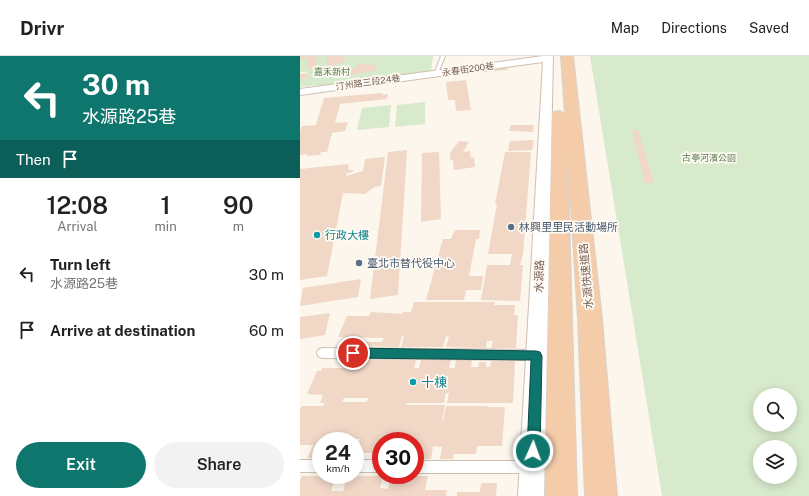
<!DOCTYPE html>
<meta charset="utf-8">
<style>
body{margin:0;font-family:"Public Sans","Noto Sans TC",sans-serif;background:#f2f2f2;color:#222;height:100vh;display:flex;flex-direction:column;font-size:15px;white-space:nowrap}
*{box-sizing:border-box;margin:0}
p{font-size:13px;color:#767676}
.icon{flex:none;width:22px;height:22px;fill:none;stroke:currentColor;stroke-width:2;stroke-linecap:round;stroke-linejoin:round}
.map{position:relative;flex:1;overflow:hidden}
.details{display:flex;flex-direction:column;background:#fff;width:300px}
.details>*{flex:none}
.banner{background:#0f766e;color:#fff;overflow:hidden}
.buttons{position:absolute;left:453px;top:332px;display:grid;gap:8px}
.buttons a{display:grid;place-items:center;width:44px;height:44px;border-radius:50%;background:#fff;box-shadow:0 2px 10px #0003;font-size:20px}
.speed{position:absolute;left:12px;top:376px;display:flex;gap:8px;font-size:20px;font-weight:700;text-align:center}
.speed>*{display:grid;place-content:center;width:52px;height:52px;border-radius:50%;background:#fff;box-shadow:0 2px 10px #0003;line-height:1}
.speed small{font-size:10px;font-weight:400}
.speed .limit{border:6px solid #d22;background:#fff;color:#111}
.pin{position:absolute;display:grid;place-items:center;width:34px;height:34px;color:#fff;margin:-17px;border:2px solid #fff;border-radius:50%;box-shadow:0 1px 4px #0007}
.me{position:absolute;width:44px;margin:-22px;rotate:2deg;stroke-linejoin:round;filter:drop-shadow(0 0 3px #0008)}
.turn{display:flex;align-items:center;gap:14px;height:84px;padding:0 16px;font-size:18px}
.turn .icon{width:52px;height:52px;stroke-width:2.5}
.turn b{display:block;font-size:28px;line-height:34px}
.then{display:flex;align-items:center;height:38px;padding:0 16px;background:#0003;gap:8px;font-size:15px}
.eta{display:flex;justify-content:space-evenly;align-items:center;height:68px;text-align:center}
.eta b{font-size:24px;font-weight:600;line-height:28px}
.action{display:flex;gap:8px;margin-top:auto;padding:8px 16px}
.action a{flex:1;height:46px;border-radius:24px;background:#0f766e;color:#fff;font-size:16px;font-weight:600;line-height:46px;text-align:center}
.action a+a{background:#f2f2f2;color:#222}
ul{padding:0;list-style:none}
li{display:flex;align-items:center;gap:12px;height:56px;padding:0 16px}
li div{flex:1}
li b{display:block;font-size:15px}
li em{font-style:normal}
header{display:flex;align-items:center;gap:24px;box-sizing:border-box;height:56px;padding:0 20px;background:#fff;border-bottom:1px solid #e0e0e0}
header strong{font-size:19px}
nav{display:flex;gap:22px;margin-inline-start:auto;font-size:14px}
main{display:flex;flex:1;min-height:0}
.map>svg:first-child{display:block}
</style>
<header>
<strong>Drivr</strong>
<nav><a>Map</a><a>Directions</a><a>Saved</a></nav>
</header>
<main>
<section class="details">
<div class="banner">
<div class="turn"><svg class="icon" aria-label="left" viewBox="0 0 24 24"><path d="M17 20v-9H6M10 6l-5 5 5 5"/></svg><div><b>30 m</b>水源路25巷</div></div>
<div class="then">Then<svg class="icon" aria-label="arrive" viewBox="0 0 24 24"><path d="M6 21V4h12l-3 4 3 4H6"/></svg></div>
</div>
<div class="eta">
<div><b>12:08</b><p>Arrival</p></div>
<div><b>1</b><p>min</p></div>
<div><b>90</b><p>m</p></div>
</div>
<ul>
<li><svg class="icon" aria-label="left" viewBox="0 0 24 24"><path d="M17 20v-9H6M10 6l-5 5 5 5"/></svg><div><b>Turn left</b><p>水源路25巷</p></div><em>30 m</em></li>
<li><svg class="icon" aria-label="arrive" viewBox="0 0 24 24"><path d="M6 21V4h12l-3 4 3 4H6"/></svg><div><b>Arrive at destination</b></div><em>60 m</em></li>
</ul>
<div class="action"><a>Exit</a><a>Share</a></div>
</section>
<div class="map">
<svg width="509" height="440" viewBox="0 0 509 440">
<rect width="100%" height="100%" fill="#fcf6ed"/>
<!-- green -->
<g fill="#d7eacb" fill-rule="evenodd">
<path d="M0 0H133L131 16 17 31 16 29 0 31V23L9 22 10 20H6L7 16H0Z"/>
<path d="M290 0H509V440H362ZM460 339H490V369H460ZM460 391H490V421H460Z"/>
<path d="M125 46V68L95 71 97 49Z"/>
<path d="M91 49 89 71 57 74 62 52Z"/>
</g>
<!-- building -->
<g fill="#f0d7c6" fill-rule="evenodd">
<path d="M0 0H17L16 13 7 14 8 1 0 4Z"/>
<path d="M27 0H43L45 6 36 8V11L25 12V11L27 10V4L33 3H27Z"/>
<path d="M69 7V9L75 8 77 14 41 21 40 18H32V13H41L42 10H48V12L57 11V8Z"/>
<path d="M206 10 208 14 172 17 146 20 145 18Z"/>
<path d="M7 17 6 20H10L9 22 0 23V18Z"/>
<path d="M166 24 171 54 156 55 155 44H148L146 26Z"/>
<path d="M83 37 82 39 88 38 87 43 40 48 35 67 48 66 45 75 32 77 27 96H21L20 99 7 100V98L0 99V75L2 70 16 69 24 42Z"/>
<path d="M211 69H234L233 76 209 75Z"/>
<path d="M332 74H338L354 127H345Z"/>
<path d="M234 84 232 94 208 95 210 85Z"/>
<path d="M159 85 169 86 163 96 170 95 171 102 174 101 175 111 154 114 153 104H150V97Z"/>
<path d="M107 94 98 239 70 243 88 96Z"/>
<path d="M139 96 141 163 121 166 122 97Z"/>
<path d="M205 96H231L223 198 220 209H223L220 245 181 244 187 209H210L212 198H188L197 148H195Z"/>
<path d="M85 101 81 130 74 131 65 138 43 137 27 220 0 224V113L49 108 48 114H53V116L47 117 46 120 63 115 65 103Z"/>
<path d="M155 174H180L179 183H176L169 220H183L181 234H166L164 244H126L143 183H151Z"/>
<path d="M61 223 58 241 0 250 3 232Z"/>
<path d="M114 246H195L194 249H215L214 259H218L216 292H191L193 285H187L186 292 146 291 149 281 146 280 143 291H101L104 280H102L99 291 60 290 61 286H82L84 282 38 281 47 260H69L71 256 102 258 103 256H111Z"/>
<path d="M30 257 25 279 0 283V261Z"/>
<path d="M156 303 172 304 171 311H178L179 306H186V311H190L191 305H215L213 347H147L149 337H146L144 347H107L106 349H145L142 365H143L146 350H187V351H205L202 390H177L176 398H154L153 403H140L142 391 133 390 131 403H115V385H81V397H56L60 383H55L54 385H21V402H8L13 389H0V353L2 350H23L25 347H20L23 339 7 338 17 315H21L22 312H62L65 304H116L114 312H119L121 304H151L149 312H155ZM44 342H68L67 346H42Z"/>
<path d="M2 420H36L31 435H43L48 420H83L80 432 88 433 91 420H128L125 434H147L146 440H0V424Z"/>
<path d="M181 427H197L196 440H157V436H180Z"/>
</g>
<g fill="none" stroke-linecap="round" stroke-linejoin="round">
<defs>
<g id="service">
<path d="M141 0H145L138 17 134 18Z"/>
<path d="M22 292 236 294 240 296 241 299 240 302 236 304 22 302 18 300 17 297 18 294Z"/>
<rect x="0" y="404" width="21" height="12"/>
<rect x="55" y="404" width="26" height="12"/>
<path d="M115 405H232L237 406 238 411 237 416 232 417H115Z"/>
</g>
<path id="minor" d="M243 0H253L244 440H218L243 6 0 39V33Z"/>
<path id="trunk" d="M261 0H273L302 263 317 440H285L278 263 267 87 277 440H245L252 59 254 56 259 55 265 58Z"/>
</defs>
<!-- service casing -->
<use href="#service" stroke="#cebfb2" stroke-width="2"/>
<!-- minor casing -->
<use href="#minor" stroke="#cebfb2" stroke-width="2"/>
<!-- trunk casing -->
<use href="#trunk" stroke="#d9d2ce" stroke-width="2"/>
<!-- service -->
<use href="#service" fill="#fff" fill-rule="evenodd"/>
<!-- minor -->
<use href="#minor" fill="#fff" fill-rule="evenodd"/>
<!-- trunk -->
<use href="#trunk" fill="#f4cca9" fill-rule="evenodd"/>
</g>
<!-- route -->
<path fill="#0f766e" stroke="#0a4d48" d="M53 292 236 295 240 296 242 300 240 395 238 399 233 401 229 399 227 395 231 304 53 302 49 300 47 297 49 294Z"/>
<!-- markers -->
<g fill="#5c6f8a" stroke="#fefaf4" stroke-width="1.5">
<circle cx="211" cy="171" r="4"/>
<circle cx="59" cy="207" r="4"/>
</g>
<g fill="#0f9aa8" stroke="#fefaf4" stroke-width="1.5">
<circle cx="17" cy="179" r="4"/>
<circle cx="113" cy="326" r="4"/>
</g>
<g text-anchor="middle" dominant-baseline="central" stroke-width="3.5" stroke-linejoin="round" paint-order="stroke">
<!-- far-street labels -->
<g font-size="9" fill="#775e50" stroke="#fefaf4">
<text transform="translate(168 13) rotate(-8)">永春街200巷</text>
<text transform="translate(68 26) rotate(-8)">汀州路三段24巷</text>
</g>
<!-- far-park labels -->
<g font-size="9" fill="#567c48" stroke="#fefaf4">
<text x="32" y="15">嘉禾新村</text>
<text x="409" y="101">古亭河濱公園</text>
</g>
<!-- service labels -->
<g font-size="11" fill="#4e5e75" stroke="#fefaf4" text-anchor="start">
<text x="219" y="171">林興里里民活動場所</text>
<text x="67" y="207">臺北市替代役中心</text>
</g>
<!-- culture labels -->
<g font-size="11" fill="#0d838f" stroke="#fefaf4" text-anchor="start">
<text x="25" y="179">行政大樓</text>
</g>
<!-- street labels -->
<g font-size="11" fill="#775e50" stroke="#fefaf4">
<text transform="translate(239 220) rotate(-88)">水源路</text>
<text transform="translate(286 220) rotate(-95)">水源快速道路</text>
</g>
<!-- near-culture labels -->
<g font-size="13" fill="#0d838f" stroke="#fefaf4" text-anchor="start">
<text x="121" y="326">十棟</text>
</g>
</g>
</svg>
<div class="buttons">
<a><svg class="icon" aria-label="search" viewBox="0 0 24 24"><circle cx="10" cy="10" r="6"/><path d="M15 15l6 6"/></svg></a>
<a><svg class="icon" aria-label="layers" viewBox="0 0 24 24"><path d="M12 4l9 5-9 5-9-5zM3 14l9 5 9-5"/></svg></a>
</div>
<div class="speed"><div>24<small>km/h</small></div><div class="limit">30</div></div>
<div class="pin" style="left:53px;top:297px;background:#d93025"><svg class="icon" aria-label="arrive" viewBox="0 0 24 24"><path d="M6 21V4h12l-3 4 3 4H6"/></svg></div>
<svg class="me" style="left:233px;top:395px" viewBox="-20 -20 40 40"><circle r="17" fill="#0f766e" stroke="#fff" stroke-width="3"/><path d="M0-11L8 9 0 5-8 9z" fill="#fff"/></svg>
</div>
</main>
